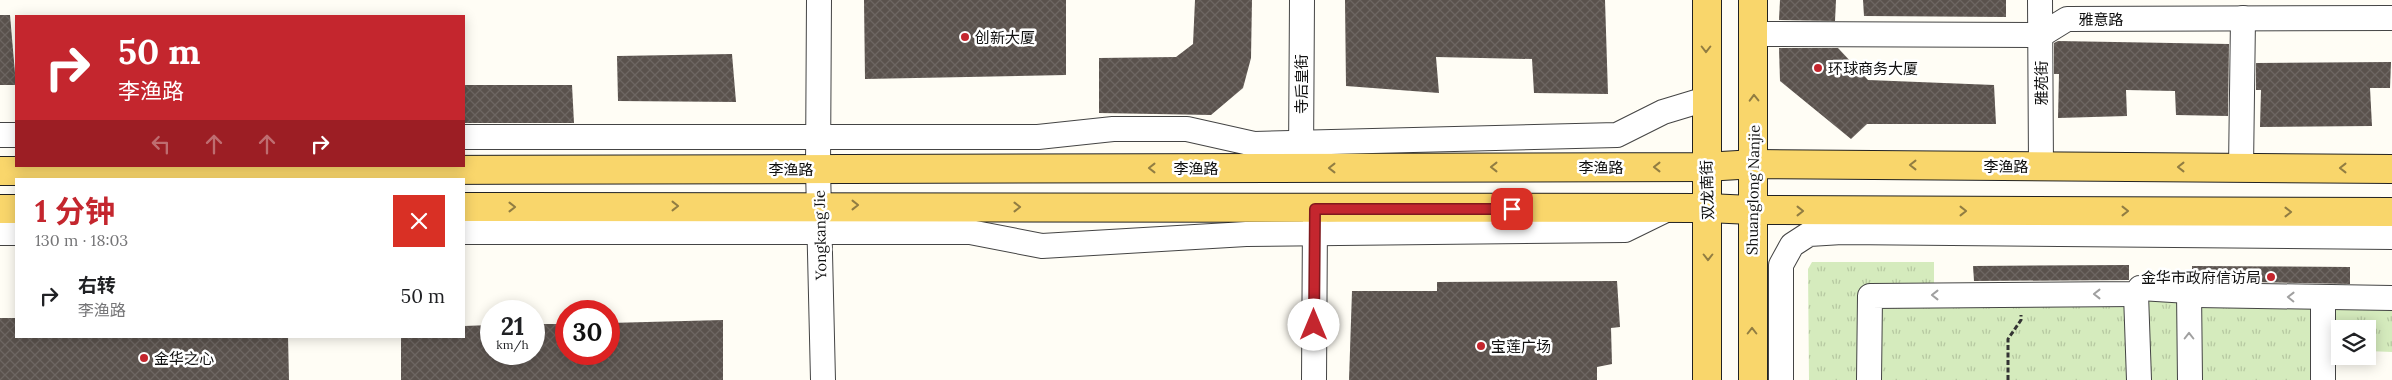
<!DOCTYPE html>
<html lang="zh">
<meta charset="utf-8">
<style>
body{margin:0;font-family:Lora,"Noto Sans SC",serif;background:#f6f6f6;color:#202124;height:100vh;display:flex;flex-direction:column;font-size:19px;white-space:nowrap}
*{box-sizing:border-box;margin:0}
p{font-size:16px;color:#757577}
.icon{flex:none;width:28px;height:28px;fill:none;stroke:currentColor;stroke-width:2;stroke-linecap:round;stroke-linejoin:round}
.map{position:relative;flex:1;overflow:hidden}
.drawer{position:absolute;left:15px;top:178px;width:450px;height:160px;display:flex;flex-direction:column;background:#fff;border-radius:0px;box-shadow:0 2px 12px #0003}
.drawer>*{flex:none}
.banner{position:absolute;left:15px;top:15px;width:450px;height:152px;border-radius:0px;box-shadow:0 2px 12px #0003;background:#c4262e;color:#fff;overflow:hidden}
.buttons{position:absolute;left:2331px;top:320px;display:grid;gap:10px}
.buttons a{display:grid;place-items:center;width:45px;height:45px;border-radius:0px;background:#fff;box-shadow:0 2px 12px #0003;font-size:25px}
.speed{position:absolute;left:480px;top:300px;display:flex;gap:10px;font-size:25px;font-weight:700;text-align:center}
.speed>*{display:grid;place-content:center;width:65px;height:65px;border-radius:50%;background:#fff;box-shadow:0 2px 12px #0003;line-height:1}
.speed small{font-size:12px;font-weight:400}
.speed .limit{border:8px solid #d22;background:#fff;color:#111}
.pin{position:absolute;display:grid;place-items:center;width:42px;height:42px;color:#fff;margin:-21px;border-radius:10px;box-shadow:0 2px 8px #0006}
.me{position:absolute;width:55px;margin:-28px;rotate:0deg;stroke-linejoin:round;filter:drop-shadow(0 0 4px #0008)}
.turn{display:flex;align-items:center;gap:18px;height:105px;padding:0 20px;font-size:22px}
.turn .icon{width:65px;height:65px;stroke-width:2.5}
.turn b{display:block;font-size:35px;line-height:42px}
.lanes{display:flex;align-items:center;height:48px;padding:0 20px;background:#0003;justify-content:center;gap:25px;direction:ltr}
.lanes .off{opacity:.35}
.round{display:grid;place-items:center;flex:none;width:52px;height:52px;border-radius:0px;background:#f6f6f6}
.overview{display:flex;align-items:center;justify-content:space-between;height:85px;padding:0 20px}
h1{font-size:30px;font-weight:700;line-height:38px;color:#c4262e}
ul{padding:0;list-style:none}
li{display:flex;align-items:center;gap:15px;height:65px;padding:0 20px}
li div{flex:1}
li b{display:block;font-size:19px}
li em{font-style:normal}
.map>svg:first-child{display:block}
</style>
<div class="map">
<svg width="2392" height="380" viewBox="0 0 2392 380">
<defs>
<pattern id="grass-tufts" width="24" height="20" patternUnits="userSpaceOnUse" patternTransform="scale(1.25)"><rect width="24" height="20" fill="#d5ebbd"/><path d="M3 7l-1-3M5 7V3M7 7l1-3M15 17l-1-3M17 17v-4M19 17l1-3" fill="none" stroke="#b6c8a1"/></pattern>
<pattern id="building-cross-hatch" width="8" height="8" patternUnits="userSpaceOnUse" patternTransform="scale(1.25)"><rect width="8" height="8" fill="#5a524d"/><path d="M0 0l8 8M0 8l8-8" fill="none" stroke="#6d6662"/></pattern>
</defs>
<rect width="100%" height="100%" fill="#fffdf5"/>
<!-- grass -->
<g fill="url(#grass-tufts)">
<path d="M1812 262H1934V287H1862L1860 380H1809L1808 269Z"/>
<path d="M2146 295 2178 297 2180 380H2147Z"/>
<path d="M2130 299 2129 380H1878L1879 303Z"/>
<path d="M2198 302 2310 306V380H2198Z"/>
<path d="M2334 303 2392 304V352L2368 351V329H2340V350H2334Z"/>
</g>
<!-- building -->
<g fill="url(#building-cross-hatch)">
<path d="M864 0H1066V75L865 79Z"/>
<path d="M1195 0H1252L1251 58 1243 88 1211 115 1099 113V58L1176 57 1193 44Z"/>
<path d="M1345 0H1605L1608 94 1534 93 1532 59 1436 57 1439 93 1346 86Z"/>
<path d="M1780 0H1836L1835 21 1779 20Z"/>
<path d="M1863 0H2006V17L1864 16Z"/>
<path d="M0 15H10L16 85H0Z"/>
<path d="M2058 41 2229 44 2228 116 2176 115 2175 91 2126 90 2127 116 2058 118 2059 74H2054V43Z"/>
<path d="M1779 48H1838L1868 80 1994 85 1996 124H1867L1851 139 1780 81Z"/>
<path d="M732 54 736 102 618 101 617 56Z"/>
<path d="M2391 62 2390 88H2370L2372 126 2260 127 2261 90H2256V63Z"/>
<path d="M464 85H572L574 123H464Z"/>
<path d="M2129 265V280L1974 281 1973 266Z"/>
<path d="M2192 266 2350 267V284L2200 281 2192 278Z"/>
<path d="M1617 281 1620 327 1611 328 1612 364 1597 367V380H1349L1352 291H1437V282Z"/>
<path d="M0 318H16V336H288L289 380H0Z"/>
<path d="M723 320V380H401V336H464V326L491 325V354H534V324H566V354H609V323Z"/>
</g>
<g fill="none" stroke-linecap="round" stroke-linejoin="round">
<defs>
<g id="minor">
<path d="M819 0 818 169 823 380"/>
<path d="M2040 0 2041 166"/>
<path d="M1753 34 2041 35 2067 19 2392 18"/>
<path d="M0 135H16"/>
<path d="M464 137H1038L1113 129H1187L1254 144 1617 135 1663 112 1706 99"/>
<path d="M1301 158 1302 0"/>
<path d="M2241 168 2243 18"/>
<path d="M464 232H970L1042 246 1246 234 1625 230 1670 208"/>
<path d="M0 233H16"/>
<path d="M2189 291 2190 380"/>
<path d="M2136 294 2139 380"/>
<path d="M2323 297V380"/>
<path d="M1314 380 1315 219"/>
<path d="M1781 380V265L1792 245 1809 234 1842 232 2392 237"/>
<path d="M1869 380 1870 296 2136 294 2140 288 2189 291 2197 295 2392 298"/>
</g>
<g id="major">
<path d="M1707 0V380"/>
<path d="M0 171 1705 167 1755 164 2392 169"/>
<path d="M464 207C878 205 1293 209 1708 208L1751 210 2392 212"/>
<path d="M0 209H16"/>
<path d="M1753 380C1752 253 1754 127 1753 0"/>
</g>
</defs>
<!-- minor casing -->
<use href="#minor" stroke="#444" stroke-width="26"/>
<!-- major casing -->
<use href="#major" stroke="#222" stroke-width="30"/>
<!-- path -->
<path stroke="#333" stroke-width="3" stroke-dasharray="5 2.5" stroke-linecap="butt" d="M2008 380V339L2021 320V315"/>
<!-- minor -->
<use href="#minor" stroke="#fff" stroke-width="24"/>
<!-- major -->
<use href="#major" stroke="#f9d66b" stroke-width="28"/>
</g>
<!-- one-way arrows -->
<defs><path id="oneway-chevron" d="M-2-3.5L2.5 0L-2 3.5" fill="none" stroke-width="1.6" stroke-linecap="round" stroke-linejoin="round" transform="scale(1.25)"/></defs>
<g stroke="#917d42">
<use href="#oneway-chevron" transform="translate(1706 49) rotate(90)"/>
<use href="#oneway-chevron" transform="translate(1754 98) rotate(-91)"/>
<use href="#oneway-chevron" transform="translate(1913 165) rotate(-180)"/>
<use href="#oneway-chevron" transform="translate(1494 167) rotate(180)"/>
<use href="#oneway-chevron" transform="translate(1657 167) rotate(180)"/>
<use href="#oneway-chevron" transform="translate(2181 167) rotate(-180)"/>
<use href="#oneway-chevron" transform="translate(1152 168) rotate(180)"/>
<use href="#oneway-chevron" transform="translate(1332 168) rotate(180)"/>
<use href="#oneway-chevron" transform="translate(2343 168) rotate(-180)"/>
<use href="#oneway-chevron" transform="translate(855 205)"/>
<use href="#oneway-chevron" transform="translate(675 206)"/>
<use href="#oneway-chevron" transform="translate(512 207)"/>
<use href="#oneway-chevron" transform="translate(1017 207)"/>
<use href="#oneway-chevron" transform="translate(1800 211)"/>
<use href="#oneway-chevron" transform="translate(1963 211)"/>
<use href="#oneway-chevron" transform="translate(2125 211)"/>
<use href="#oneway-chevron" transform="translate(2288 212)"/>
<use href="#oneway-chevron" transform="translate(1708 257) rotate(90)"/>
<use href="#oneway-chevron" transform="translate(1752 331) rotate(-90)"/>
</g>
<g stroke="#a0a0a0">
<use href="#oneway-chevron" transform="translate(2097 294) rotate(180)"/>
<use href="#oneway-chevron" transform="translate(1935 295) rotate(180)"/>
<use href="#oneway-chevron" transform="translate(2291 297) rotate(-179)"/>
<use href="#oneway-chevron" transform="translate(2189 336) rotate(-90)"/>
</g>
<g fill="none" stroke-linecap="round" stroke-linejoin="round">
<defs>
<path id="route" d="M1314 325 1315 209H1512"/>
</defs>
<!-- route casing -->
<use href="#route" stroke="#7f191e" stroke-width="12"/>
<!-- route -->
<use href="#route" stroke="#c4262e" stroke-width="9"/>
</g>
<!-- markers -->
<g fill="#c4262e" stroke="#fff" stroke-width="2">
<circle cx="965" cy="37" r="5"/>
<circle cx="1818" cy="68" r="5"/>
<circle cx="2271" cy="277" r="5"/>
<circle cx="1481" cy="346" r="5"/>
<circle cx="144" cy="358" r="5"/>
</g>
<g text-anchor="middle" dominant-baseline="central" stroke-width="5" stroke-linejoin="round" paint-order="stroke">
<!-- street labels -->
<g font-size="15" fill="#111" stroke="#fff">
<text x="2101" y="19">雅意路</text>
<text transform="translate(2041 83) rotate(-90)">雅苑街</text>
<text transform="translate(1301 84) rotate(-90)">寺后皇街</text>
<text x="2006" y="166">李渔路</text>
<text x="1601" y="167">李渔路</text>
<text x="1196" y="168">李渔路</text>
<text x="791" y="169">李渔路</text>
<text transform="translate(1707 190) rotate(-92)">双龙南街</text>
<text transform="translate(1753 190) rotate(-89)">Shuanglong Nanjie</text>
<text transform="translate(820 235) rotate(-91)">Yongkang Jie</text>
</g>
<!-- poi labels -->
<g font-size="15" fill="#111" stroke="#fff" text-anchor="start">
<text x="975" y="37">创新大厦</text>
<text x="1828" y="68">环球商务大厦</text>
<text x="2261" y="277" text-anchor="end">金华市政府信访局</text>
<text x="1491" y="346">宝莲广场</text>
<text x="154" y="358">金华之心</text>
</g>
</g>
</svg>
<div class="buttons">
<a><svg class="icon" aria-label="layers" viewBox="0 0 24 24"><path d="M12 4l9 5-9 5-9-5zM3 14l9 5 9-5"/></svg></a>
</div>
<div class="speed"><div>21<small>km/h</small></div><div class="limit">30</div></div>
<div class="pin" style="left:1512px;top:209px;background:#d93025"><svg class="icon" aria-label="arrive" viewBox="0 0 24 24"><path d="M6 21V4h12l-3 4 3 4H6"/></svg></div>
<svg class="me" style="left:1314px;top:325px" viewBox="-20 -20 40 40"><circle r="19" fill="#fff"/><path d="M0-13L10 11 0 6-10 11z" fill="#c4262e"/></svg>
<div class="banner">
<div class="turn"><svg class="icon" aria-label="right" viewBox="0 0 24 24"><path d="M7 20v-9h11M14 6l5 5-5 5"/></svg><div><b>50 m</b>李渔路</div></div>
<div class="lanes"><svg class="icon off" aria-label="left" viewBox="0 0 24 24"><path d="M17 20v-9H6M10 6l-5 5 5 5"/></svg><svg class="icon off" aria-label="ahead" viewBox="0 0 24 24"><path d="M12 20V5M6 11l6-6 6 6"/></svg><svg class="icon off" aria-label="ahead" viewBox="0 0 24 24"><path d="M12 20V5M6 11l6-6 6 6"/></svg><svg class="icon" aria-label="right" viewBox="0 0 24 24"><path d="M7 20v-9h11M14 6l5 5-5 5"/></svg></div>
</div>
<section class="drawer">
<div class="overview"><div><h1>1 分钟</h1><p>130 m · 18:03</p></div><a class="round" style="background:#d93025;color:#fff"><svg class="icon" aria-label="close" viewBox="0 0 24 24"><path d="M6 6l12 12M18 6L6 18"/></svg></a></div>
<ul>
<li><svg class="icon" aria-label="right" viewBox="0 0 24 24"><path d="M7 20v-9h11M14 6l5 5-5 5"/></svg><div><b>右转</b><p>李渔路</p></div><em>50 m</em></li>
</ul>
</section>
</div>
